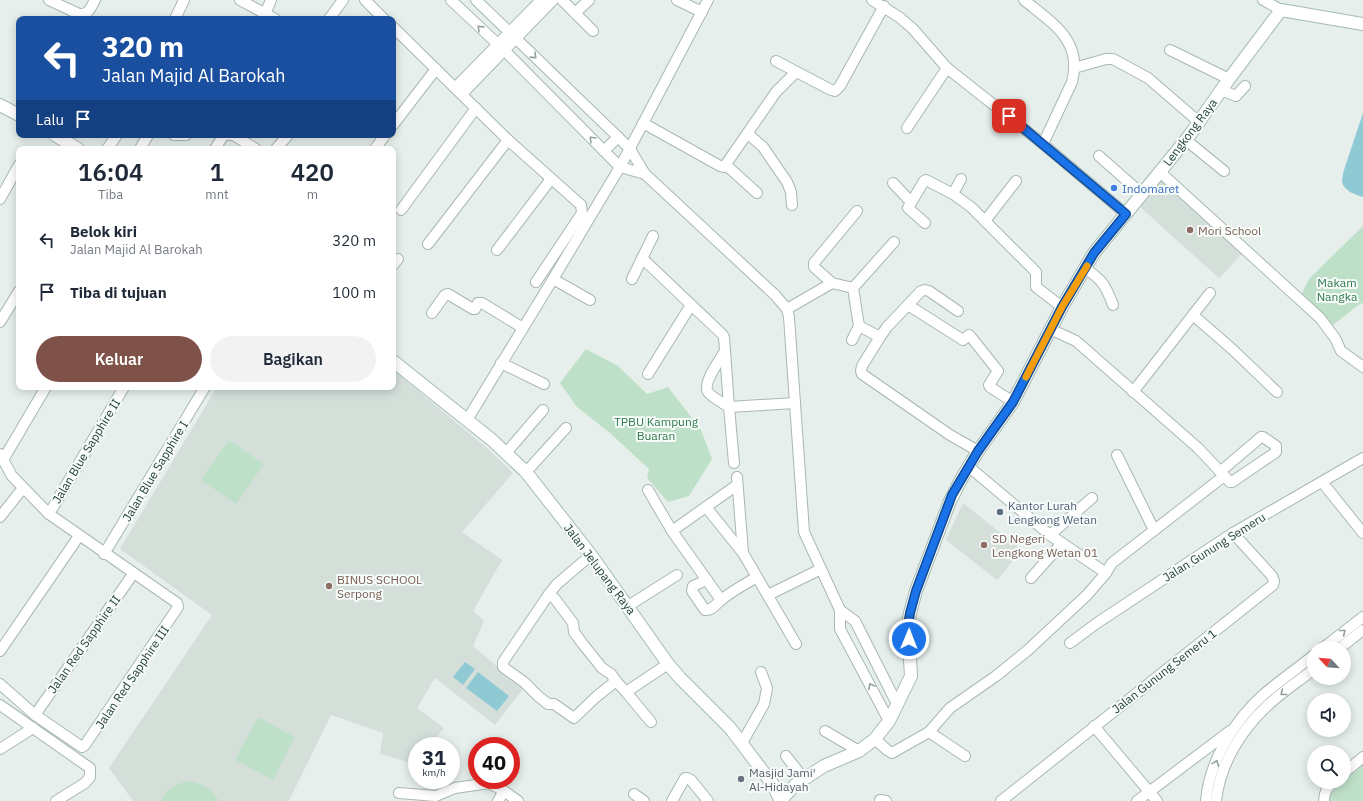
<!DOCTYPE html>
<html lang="id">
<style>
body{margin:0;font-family:"IBM Plex Sans",sans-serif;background:#f2f2f3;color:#1f2937;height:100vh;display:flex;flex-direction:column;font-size:15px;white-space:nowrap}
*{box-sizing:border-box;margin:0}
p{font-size:13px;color:#747a83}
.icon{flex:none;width:22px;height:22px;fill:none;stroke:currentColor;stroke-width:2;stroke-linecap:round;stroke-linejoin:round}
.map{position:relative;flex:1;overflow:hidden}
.details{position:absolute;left:16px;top:146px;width:380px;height:244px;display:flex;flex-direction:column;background:#fff;border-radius:8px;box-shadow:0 2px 10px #0003}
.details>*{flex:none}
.banner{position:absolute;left:16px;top:16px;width:380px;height:122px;border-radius:8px;box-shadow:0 2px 10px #0003;background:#1a4fa0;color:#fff;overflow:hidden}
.needle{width:26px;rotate:296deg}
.buttons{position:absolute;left:1307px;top:641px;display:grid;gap:8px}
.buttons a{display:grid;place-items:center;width:44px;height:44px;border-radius:50%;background:#fff;box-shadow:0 2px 10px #0003;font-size:20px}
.speed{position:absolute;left:408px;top:737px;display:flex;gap:8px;font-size:20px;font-weight:700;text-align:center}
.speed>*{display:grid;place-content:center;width:52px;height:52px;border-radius:50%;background:#fff;box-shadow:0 2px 10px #0003;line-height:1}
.speed small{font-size:10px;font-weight:400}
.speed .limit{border:6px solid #d22;background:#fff;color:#111}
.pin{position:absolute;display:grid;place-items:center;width:34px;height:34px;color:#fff;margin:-17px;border-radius:8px;box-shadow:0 2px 6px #0006}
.me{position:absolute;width:44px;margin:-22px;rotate:1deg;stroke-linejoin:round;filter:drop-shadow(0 0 3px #0008)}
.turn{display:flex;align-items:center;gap:14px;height:84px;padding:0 20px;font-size:18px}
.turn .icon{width:52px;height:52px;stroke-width:2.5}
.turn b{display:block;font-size:28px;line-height:34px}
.then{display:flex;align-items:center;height:38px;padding:0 20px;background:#0003;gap:8px;font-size:15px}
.eta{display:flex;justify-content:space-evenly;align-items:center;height:68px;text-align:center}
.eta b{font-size:24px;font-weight:600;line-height:28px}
.cta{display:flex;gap:8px;margin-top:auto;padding:8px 20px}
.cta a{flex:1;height:46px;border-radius:24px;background:#7f5249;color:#fff;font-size:16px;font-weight:600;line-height:46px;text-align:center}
.cta a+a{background:#f2f2f3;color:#1f2937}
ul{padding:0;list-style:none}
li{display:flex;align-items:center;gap:12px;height:52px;padding:0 20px}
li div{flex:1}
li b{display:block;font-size:15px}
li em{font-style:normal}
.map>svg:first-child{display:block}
</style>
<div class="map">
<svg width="1363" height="801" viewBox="0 0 1363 801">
<rect width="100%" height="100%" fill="#e6efeb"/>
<!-- built -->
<g fill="#d4dfda">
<path d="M1161 180 1242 254 1219 278 1139 206Z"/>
<path d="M393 370 488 449 513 473 462 532 502 560 473 611 484 621 473 646 523 689 495 725 435 678 417 708 444 728 429 746H417V761L415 764 380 754 383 733 331 715 289 801H133L109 768 212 615 120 549 217 387H393Z"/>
<path d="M963 503 1022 550 997 580 946 540Z"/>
</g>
<!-- green -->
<g fill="#bfe0c8">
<path d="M1363 226V304L1361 303 1333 325 1302 293 1309 279Z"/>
<path d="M586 349 618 366 647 394 668 387 701 430 712 459 689 496 668 502 647 478 649 469 610 433 577 407 560 383Z"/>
<path d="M229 440 264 464 236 504 201 480Z"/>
<path d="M258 717 295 737 273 780 235 760Z"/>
<path d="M1363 757V801H1324L1333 782H1344V773Z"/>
<path d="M190 781C205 785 210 788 219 801H161C169 787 174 784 190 781Z"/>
</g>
<!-- water -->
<g fill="#8ec9d4">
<path d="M1363 113V197C1356 195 1344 191 1342 182 1342 180 1343 175 1343 173Z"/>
<path d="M465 662 475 669 463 685 453 677Z"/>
<path d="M478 672 509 696 497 711 466 688Z"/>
</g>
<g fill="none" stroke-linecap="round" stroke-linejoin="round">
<defs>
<g id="street">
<path d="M49 0 79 14C89 15 91 7 95 0"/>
<path d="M240 0 275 19"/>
<path d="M365 0 384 19"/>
<path d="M451 0 504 50 620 167 645 174"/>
<path d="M476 0 618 137 630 149 645 174 775 295 787 309 789 317 804 532 840 610V629L889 721"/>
<path d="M562 0 593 31"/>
<path d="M677 0 702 12"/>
<path d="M872 0 899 17 913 29 947 68 1043 144 1126 214"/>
<path d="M1024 0C1052 23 1083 40 1072 82L1043 144"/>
<path d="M1263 0 1281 10"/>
<path d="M575 13 589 0"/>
<path d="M265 14 271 0"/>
<path d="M175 19 184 0"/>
<path d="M329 19 343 0"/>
<path d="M393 27 508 140 581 205 582 213 536 282"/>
<path d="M1170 50 1229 79"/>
<path d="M776 61 831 90 835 91 840 86 884 6"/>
<path d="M1074 68 1106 59H1113L1148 78 1199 122"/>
<path d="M455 88 541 0"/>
<path d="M1221 90 1236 96 1245 86"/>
<path d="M462 94 553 0"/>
<path d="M643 123 720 166 724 167 776 92 796 72"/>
<path d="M393 125 436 69"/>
<path d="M907 128 947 68"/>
<path d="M748 134 763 147 787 182 791 192 792 205"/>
<path d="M174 135H186"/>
<path d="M231 135 235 136 256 149"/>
<path d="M1186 140 1224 171"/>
<path d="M107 149 117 135"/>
<path d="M140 149 148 135"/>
<path d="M215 149 223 136 227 135"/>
<path d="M276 149 288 135"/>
<path d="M375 149 385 135"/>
<path d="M604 151 618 137"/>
<path d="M1099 156 1142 194"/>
<path d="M726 165 757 193"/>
<path d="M1160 172 1320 318 1335 338 1341 351 1363 367"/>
<path d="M893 183 911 202"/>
<path d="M953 194 961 179"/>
<path d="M0 199 19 165"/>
<path d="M401 210 476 108"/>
<path d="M985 221 1016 181"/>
<path d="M925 223 908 208 924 181 926 180 953 194 971 207 1036 272V287L1062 307"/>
<path d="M428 244 508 140"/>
<path d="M497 250 551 179"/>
<path d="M642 258 722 334 724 337 729 407 795 403"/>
<path d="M393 265 398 259"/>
<path d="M1085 268C1103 281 1105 284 1113 305"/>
<path d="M553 279 590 300"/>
<path d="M632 279 653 236"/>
<path d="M853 288 832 283 814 267V263L857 211"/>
<path d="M908 305 963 340 969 335 971 337 998 371 989 385 990 387 1013 402"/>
<path d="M787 309 832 283"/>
<path d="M432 313 445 295 448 294 473 309H475L478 303H482L523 328"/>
<path d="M1193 315 1232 349 1277 392"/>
<path d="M0 322 19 291"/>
<path d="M859 326 880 337 887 327 921 291 925 290 929 291 958 311"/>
<path d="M1050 329 1076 341 1198 448 1230 482H1232L1276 452V446L1263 437H1261L1221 471"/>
<path d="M880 337 862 366 861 371 862 374 950 435 978 451"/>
<path d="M852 340 859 326 853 288 894 242"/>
<path d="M725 351C720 360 702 383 708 392 711 397 725 404 729 407L734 463"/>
<path d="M501 363 544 384"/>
<path d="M648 374 691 305"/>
<path d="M1133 392 1210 293"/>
<path d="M467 420 553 279 620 167 708 0"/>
<path d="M506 453 543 410"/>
<path d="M0 454 12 476 49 514 177 603 178 607 85 745 82 747 35 715 0 684"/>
<path d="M1117 455 1154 530"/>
<path d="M3 460 46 387"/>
<path d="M968 466 1050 535 1106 573"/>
<path d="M526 472 566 428"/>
<path d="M737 477 743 553 796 644"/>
<path d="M1322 482 1363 533"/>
<path d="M648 490 672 531 721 600"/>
<path d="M706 507 743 553"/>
<path d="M49 514 124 387"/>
<path d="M0 517 23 488"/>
<path d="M672 531 737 485"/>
<path d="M1050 535 1092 498"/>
<path d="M104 554 205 387"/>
<path d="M591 555 557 584 549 594 503 662V667L524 682 538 696 548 704H554L574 718 575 717 596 697 616 681 626 692 668 664"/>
<path d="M1031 578 1062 543"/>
<path d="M707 580 693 586 692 591 705 610C712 611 716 604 721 600 732 591 745 584 757 577"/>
<path d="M549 594 555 599 573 623 574 632 582 643 602 668 611 674 616 681"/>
<path d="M768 595 821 569"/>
<path d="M628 606 677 575"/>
<path d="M840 610 855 621 897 704"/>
<path d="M1070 643 1097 623 1233 533 1363 458"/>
<path d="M1323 648 1363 617"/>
<path d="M1340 648 1363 630"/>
<path d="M0 651 79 536"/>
<path d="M626 692 651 722"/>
<path d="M0 705 90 768V777L85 783 56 801"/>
<path d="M35 715 133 574"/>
<path d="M1094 726 1157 801"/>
<path d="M825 731 859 751"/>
<path d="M929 732 965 756"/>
<path d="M875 739 887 750 892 753 929 732 950 708 996 676 1028 650 1087 595 1106 573 1112 563 1224 476"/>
<path d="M742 743 764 704 767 688 761 672"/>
<path d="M0 749 33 728"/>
<path d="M786 756 804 779"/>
<path d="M1344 773 1363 757"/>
<path d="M399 793 436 796 455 788 489 783 504 791"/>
<path d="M634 794 644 801"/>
<path d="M880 800 886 801"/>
<path d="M498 801 504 791 518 801"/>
<path d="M672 801 685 778H687L691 780 708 801"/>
<path d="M1001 801 1273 585 1274 581 1272 576 1233 533"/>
<path d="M1137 801 1230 731"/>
<path d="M1206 801C1209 762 1234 721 1263 695 1279 681 1297 669 1314 655"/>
<path d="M1216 801C1220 764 1241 730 1268 705 1282 692 1299 681 1314 669"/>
<path d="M1324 801C1324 793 1327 787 1333 782"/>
</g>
<g id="secondary">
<path d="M0 105 19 115"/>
<path d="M55 135 78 149"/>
<path d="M393 361 492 440 526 472 591 555 668 664 680 678 730 728 774 786 780 800"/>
<path d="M780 801 795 785 824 766 859 751 875 739 889 721 911 676 908 626 910 613 916 591 950 501 963 476 978 451 1013 402 1062 307 1094 253 1189 136 1229 79 1281 10 1363 24"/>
</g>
</defs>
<!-- street casing -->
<use href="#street" stroke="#a8b8b2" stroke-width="12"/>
<!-- secondary casing -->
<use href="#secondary" stroke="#a4bbb3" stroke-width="14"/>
<!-- street -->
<use href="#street" stroke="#fff" stroke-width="10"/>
<!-- secondary -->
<use href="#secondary" stroke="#fff" stroke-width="12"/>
</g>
<!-- one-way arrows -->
<defs><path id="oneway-chevron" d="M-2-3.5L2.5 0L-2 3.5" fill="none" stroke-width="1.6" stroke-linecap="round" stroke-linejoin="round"/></defs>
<g stroke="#92a09c">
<use href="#oneway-chevron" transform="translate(480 28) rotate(-136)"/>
<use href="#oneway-chevron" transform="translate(534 56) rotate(44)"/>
<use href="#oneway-chevron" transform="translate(592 139) rotate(-135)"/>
<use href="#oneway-chevron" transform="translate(1343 632) rotate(-38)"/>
<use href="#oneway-chevron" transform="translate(871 686) rotate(-118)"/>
<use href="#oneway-chevron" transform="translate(1283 693) rotate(142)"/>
<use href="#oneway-chevron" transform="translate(1216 763) rotate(-69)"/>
</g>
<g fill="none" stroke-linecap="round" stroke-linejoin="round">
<defs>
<path id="route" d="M909 639 908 626 910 613 916 591 952 495 978 451 1013 402 1062 307 1094 253 1126 214 1009 116"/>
</defs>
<!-- route casing -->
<use href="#route" stroke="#114b97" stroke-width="10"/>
<!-- route -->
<use href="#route" stroke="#1a73e8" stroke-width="7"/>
<!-- slow -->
<path stroke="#f59e0b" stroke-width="7" d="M1026 377 1062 307 1087 266"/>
</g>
<!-- markers -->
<circle fill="#3f7fe0" stroke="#f7fbf9" stroke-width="1.5" cx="1114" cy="188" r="4"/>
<g fill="#8d6e63" stroke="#f7fbf9" stroke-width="1.5">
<circle cx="1190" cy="230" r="4"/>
<circle cx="984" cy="545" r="4"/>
<circle cx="329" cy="586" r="4"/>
</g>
<circle fill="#5c6f8a" stroke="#f7fbf9" stroke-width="1.5" cx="1000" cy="512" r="4"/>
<circle fill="#6b7280" stroke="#f7fbf9" stroke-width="1.5" cx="741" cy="779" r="4"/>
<g text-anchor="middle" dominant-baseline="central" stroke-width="4" stroke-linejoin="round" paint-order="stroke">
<!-- street labels -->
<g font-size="12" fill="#24423a" stroke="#f7fbf9">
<text transform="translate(1190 132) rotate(-53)">Lengkong Raya</text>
<text transform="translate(86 451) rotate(-59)">Jalan Blue Sapphire II</text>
<text transform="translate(155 471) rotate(-59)">Jalan Blue Sapphire I</text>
<text transform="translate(1214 547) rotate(-32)">Jalan Gunung Semeru</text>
<text transform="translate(600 569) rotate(53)">Jalan Jelupang Raya</text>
<text transform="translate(84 644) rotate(-55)">Jalan Red Sapphire II</text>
<text transform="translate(1164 671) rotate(-38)">Jalan Gunung Semeru 1</text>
<text transform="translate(132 677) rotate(-56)">Jalan Red Sapphire III</text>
</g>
<!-- shop labels -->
<g font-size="12" fill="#366cbe" stroke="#f7fbf9" text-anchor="start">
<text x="1122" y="188">Indomaret</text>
</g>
<!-- education labels -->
<g font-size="12" fill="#785e54" stroke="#f7fbf9" text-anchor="start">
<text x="1198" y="230">Mori School</text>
<text x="992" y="538">SD Negeri<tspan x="992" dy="14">Lengkong Wetan 01</tspan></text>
<text x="337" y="579">BINUS SCHOOL<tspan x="337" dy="14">Serpong</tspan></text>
</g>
<!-- park labels -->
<g font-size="12" fill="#2d7a4b" stroke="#f7fbf9">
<text x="1337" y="282">Makam<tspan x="1337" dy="14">Nangka</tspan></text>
<text x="656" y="421">TPBU Kampung<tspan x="656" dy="14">Buaran</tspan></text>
</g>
<!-- service labels -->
<g font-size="12" fill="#4e5e75" stroke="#f7fbf9" text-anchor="start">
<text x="1008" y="505">Kantor Lurah<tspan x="1008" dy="14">Lengkong Wetan</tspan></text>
</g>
<!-- worship labels -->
<g font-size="12" fill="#5b616d" stroke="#f7fbf9" text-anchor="start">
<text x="749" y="772">Masjid Jami'<tspan x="749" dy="14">Al-Hidayah</tspan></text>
</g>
</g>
</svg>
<div class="buttons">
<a><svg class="needle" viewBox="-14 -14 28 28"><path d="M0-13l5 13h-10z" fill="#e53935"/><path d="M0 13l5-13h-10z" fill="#747a83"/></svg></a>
<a><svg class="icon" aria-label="sound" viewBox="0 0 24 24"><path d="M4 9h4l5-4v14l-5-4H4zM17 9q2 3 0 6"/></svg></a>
<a><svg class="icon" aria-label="search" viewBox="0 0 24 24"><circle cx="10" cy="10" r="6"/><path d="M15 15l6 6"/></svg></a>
</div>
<div class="speed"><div>31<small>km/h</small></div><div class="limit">40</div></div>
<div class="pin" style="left:1009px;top:116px;background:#d93025"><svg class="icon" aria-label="arrive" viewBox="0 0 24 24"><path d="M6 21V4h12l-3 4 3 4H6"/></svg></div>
<svg class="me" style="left:909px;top:639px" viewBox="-20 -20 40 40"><circle r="17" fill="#1a73e8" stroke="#fff" stroke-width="3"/><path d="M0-11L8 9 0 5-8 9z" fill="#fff"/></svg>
<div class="banner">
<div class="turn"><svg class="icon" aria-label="left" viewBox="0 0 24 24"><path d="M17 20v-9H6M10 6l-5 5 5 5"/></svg><div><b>320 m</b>Jalan Majid Al Barokah</div></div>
<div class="then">Lalu<svg class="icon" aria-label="arrive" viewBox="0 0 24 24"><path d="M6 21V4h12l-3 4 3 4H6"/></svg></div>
</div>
<section class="details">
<div class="eta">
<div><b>16:04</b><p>Tiba</p></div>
<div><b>1</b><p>mnt</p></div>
<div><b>420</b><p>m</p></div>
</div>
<ul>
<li><svg class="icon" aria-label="left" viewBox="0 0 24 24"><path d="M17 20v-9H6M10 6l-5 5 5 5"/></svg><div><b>Belok kiri</b><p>Jalan Majid Al Barokah</p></div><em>320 m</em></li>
<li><svg class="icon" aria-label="arrive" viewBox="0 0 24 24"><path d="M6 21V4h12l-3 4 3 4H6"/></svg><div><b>Tiba di tujuan</b></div><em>100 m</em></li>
</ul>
<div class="cta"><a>Keluar</a><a>Bagikan</a></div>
</section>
</div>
